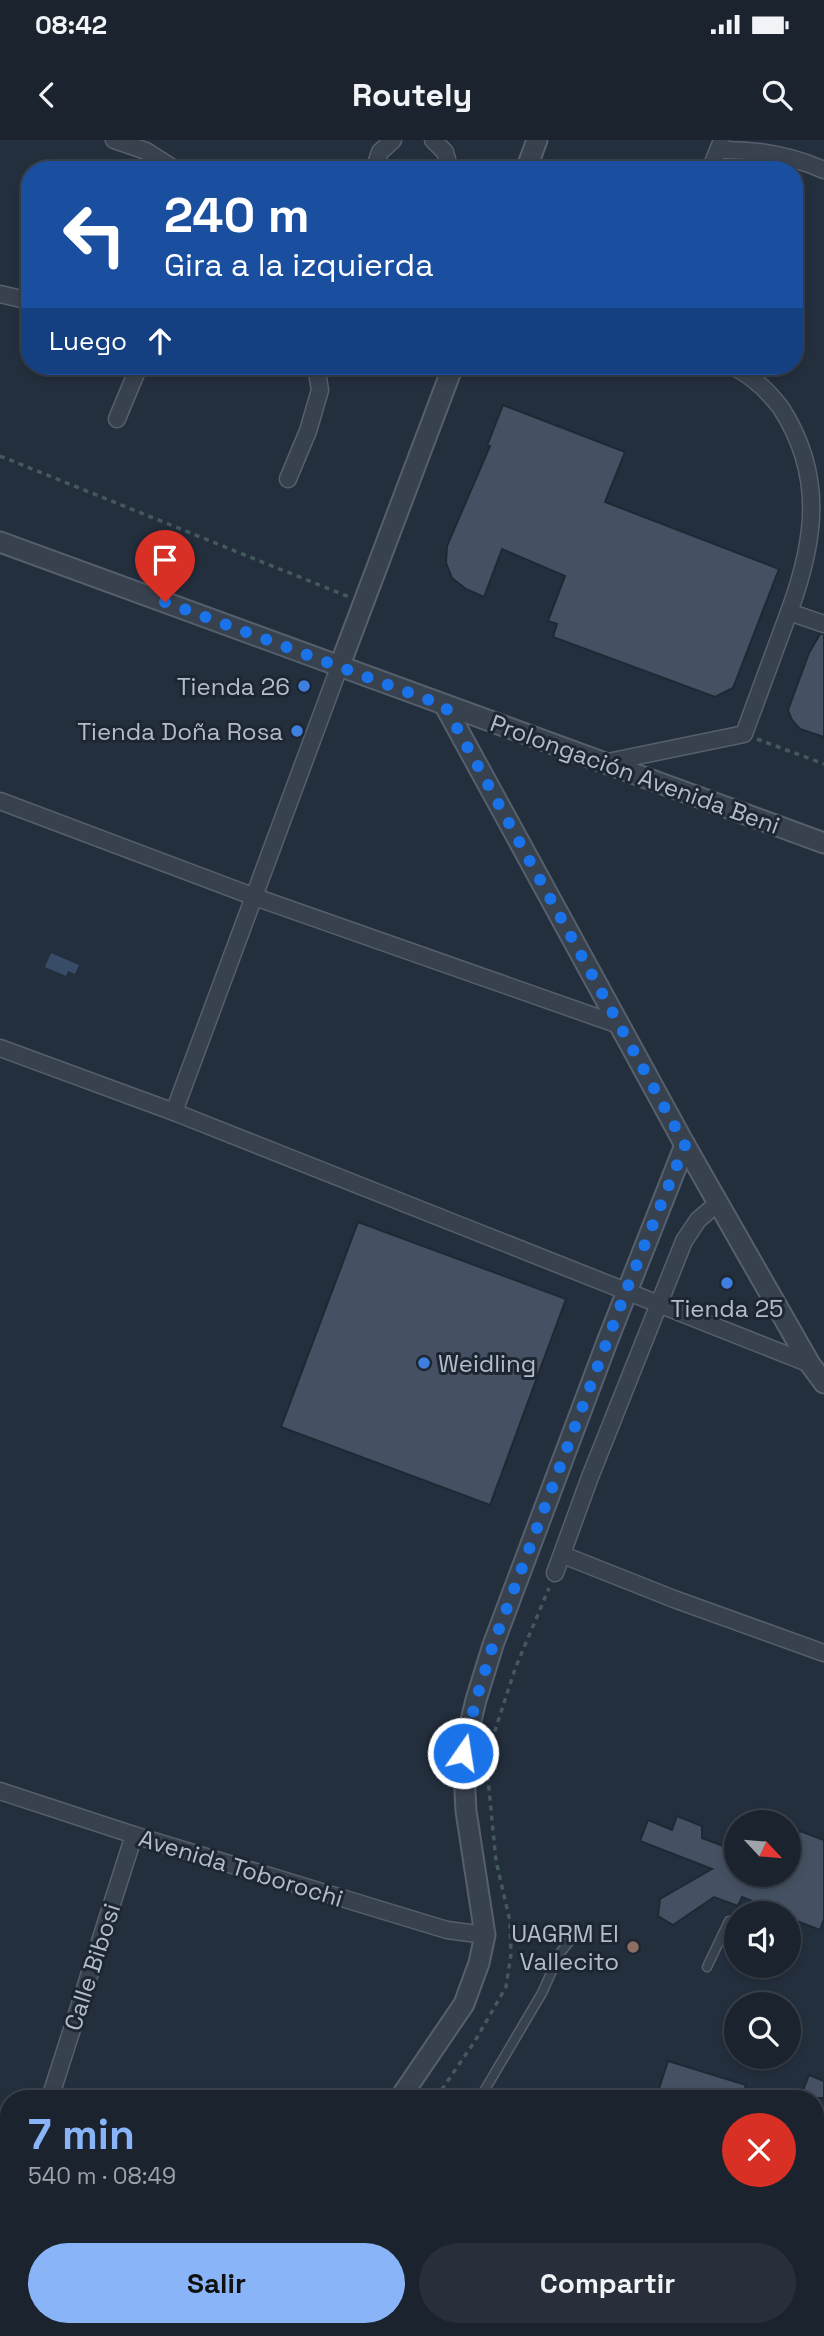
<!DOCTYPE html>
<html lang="es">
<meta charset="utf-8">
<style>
body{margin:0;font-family:"Space Grotesk",sans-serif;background:#282f3a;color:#f1f3f6;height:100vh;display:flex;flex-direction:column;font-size:26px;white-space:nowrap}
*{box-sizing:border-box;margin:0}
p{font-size:23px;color:#a0a4aa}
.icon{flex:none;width:38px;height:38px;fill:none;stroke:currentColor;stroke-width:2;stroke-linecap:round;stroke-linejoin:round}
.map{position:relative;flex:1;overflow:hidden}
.details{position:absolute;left:0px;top:1950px;width:824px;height:247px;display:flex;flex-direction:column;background:#1b232e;border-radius:28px 28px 0 0;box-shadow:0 4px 10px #0003,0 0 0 2px #39404a}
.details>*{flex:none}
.top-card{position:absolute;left:21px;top:21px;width:782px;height:214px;border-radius:28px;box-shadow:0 4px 10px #0003,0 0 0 2px #39404a;background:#1a4fa0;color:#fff;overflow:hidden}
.needle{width:46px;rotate:116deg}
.fabs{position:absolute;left:724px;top:1670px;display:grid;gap:14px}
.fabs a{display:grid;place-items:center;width:77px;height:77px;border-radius:50%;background:#1b232e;box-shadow:0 4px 10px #0003,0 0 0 2px #39404a;font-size:35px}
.pin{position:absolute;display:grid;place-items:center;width:60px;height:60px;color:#fff;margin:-72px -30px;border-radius:50% 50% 50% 0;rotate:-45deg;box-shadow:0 0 7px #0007}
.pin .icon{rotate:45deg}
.me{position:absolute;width:77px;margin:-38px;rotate:13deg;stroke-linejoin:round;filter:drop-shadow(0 0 5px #0008)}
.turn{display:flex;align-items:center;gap:24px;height:147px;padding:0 28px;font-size:32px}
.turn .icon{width:91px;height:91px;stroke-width:2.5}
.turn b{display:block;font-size:49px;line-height:60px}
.then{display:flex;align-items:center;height:66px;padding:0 28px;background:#0003;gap:14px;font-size:26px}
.round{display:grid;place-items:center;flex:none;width:74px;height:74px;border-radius:37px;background:#282f3a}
.summary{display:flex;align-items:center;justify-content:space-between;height:119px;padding:0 28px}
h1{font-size:42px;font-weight:600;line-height:52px;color:#8ab4f8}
.primary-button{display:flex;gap:14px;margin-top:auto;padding:14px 28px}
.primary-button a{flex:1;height:80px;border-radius:42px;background:#8ab4f8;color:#111;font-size:28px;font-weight:600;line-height:80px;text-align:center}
.primary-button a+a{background:#282f3a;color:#f1f3f6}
.status{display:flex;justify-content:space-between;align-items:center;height:49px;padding:0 35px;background:#1b232e;direction:ltr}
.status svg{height:19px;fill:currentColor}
header{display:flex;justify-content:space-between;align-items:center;height:91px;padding:0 28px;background:#1b232e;font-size:32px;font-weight:600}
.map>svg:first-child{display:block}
</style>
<div class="status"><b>08:42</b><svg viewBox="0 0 49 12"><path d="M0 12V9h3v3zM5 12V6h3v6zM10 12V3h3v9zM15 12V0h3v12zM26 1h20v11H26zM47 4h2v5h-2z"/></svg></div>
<header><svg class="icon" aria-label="back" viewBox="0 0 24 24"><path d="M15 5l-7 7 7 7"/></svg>Routely<svg class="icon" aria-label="search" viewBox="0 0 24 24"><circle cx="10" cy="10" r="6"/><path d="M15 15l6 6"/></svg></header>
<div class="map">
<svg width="824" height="2196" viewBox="0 0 824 2196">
<rect width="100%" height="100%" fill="#242f3e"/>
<!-- water -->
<path fill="#394c67" d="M51 813 79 825 75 834 68 831 66 836 45 827Z"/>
<!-- building -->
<g fill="#455162" stroke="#1f2835" stroke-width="2">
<path d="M503 265 625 312 605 362 779 429 733 548 715 557 553 497 557 484 548 481 565 436 502 409 484 457 466 449 452 438 446 423 447 406 490 306H487Z"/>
<path d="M820 494H824V597L800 589 792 580 788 570 809 513Z"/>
<path d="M358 1082 566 1159 490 1365 281 1287Z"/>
<path d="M677 1676 702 1686V1698L737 1711V1734H789V1697L796 1700 800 1691 824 1700V1779L820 1790 789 1778V1773H768L770 1768 742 1757 738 1766 714 1757 673 1785 658 1776 660 1759 712 1729 640 1701 648 1680 672 1690Z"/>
<path d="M668 1921 746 1945 742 1958H656Z"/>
<path d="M809 1935 824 1941V1958H800Z"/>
</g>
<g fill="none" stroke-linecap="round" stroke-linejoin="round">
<defs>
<g id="service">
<path d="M707 1827 729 1781"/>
<path d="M480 1958 542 1853 560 1813 572 1798 586 1794"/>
<path d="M397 2188 399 2189"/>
<path d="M322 2196 328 2188"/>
</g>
<g id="minor">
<path d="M114 0 146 11 176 30"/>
<path d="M433 0 445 12 450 30"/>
<path d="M718 10C755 9 790 15 824 30"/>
<path d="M374 30 380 12 393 0"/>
<path d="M710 30 721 3"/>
<path d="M0 154 30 161"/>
<path d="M732 226C751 235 768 251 781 268 824 335 816 399 789 472L824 484"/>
<path d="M117 279 139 226"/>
<path d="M288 339 308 291 320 250 316 226"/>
<path d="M603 623 744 594 789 472"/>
<path d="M0 661 255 757 619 885"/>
<path d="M0 908 174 972 810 1224"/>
<path d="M174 972 340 525"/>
<path d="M563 1415 674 1459 824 1513"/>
<path d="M555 1433 590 1337 684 1101 698 1080 719 1062"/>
<path d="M0 1651 134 1695 447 1790 485 1795"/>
<path d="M50 1958 134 1695"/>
<path d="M0 2115 9 2087"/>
</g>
<g id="tertiary">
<path d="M526 30 537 0"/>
<path d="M0 402 824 703"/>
<path d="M340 525 453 226"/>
<path d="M445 566 685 1005 810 1224 824 1243"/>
<path d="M400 1958 464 1864 479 1823 485 1795 466 1671 463 1613 476 1560 493 1505 607 1202 685 1005"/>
<path d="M235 2196 241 2188"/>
</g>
</defs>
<!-- service casing -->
<use href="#service" stroke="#565f6c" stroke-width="11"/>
<!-- minor casing -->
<use href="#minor" stroke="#565f6c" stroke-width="19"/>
<!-- tertiary casing -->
<use href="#tertiary" stroke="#565f6c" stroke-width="23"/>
<!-- path -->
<g stroke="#44595c" stroke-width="3.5" stroke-dasharray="5 5" stroke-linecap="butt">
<path d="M0 316 349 457"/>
<path d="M757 599 824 624"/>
<path d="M436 1958 475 1901 506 1847 511 1814 510 1781 496 1721 488 1639 490 1606 515 1529 549 1448"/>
<path d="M271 2196 276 2188"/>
</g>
<!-- service -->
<use href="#service" stroke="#38414e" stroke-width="8"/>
<!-- minor -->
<use href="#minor" stroke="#38414e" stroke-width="16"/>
<!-- tertiary -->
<use href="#tertiary" stroke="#38414e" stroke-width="19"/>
</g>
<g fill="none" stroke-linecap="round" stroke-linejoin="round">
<!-- route -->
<path stroke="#1a73e8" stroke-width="12" stroke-dasharray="0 21.6" d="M165 462 445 566 685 1005 626 1151 493 1505 476 1560 463 1613"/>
</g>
<!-- markers -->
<g fill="#3f7fe0" stroke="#1d2633" stroke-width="2.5">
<circle cx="304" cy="546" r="7"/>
<circle cx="297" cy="591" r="7"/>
<circle cx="727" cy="1143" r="7"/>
<circle cx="424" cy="1223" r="7"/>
</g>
<circle fill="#8d6e63" stroke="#1d2633" stroke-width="2.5" cx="633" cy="1807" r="7"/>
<g text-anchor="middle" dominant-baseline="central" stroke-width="6" stroke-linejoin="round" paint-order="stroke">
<!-- poi labels -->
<g font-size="24" fill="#b4bcc9" stroke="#1d2633" text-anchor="end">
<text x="290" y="546">Tienda 26</text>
<text x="283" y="591">Tienda Doña Rosa</text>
<text x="727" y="1168" text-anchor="middle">Tienda 25</text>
<text x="438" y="1223" text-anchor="start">Weidling</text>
<text x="619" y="1793">UAGRM El<tspan x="619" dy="28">Vallecito</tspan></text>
</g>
<!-- street labels -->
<g font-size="24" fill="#b4bcc9" stroke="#1d2633">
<text transform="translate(635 634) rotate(20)">Prolongación Avenida Beni</text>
<text transform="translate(241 1728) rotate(17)">Avenida Toborochi</text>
<text transform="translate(92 1827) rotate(-72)">Calle Bibosi</text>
</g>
</g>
</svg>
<div class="fabs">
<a><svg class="needle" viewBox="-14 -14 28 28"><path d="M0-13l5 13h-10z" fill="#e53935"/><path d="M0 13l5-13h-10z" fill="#a0a4aa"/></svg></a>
<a><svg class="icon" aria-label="sound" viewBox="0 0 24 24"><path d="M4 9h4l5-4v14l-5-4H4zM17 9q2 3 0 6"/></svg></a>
<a><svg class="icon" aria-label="search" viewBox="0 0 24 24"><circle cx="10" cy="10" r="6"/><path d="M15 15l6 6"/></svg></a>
</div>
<div class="pin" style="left:165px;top:462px;background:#d93025"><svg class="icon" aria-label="arrive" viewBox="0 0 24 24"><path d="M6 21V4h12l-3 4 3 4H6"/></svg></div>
<svg class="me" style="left:463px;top:1613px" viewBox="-20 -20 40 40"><circle r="17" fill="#1a73e8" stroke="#fff" stroke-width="3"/><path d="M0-11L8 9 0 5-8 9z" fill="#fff"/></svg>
<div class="top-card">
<div class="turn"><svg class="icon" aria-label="left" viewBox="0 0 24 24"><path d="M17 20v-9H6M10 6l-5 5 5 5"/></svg><div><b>240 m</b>Gira a la izquierda</div></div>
<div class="then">Luego<svg class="icon" aria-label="ahead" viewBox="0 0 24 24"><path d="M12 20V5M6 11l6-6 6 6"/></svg></div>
</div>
<section class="details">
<div class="summary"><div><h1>7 min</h1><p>540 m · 08:49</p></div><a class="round" style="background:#d93025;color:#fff"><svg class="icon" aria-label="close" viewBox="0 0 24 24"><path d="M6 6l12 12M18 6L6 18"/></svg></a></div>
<div class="primary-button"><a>Salir</a><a>Compartir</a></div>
</section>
</div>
